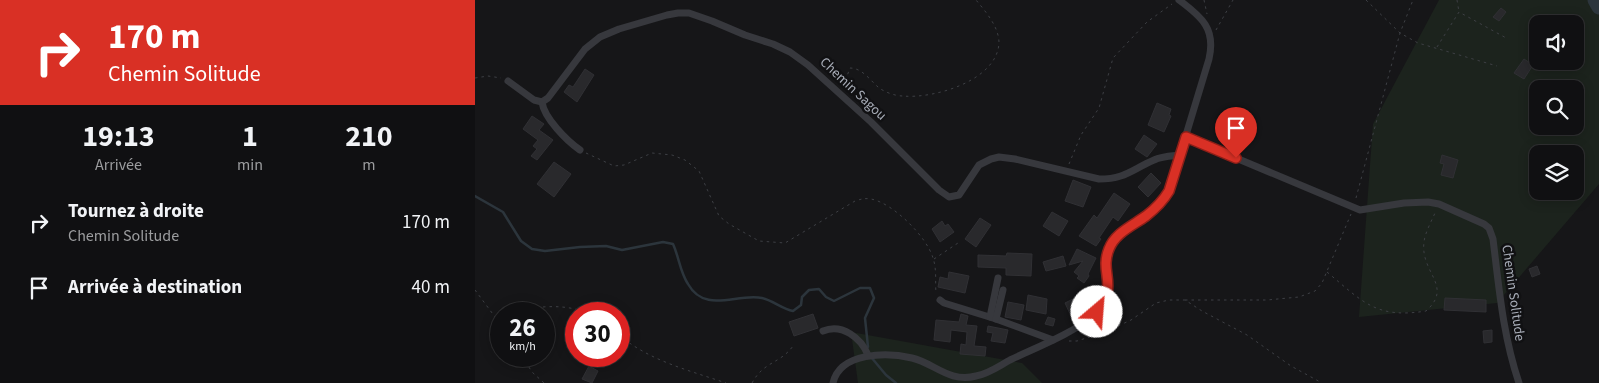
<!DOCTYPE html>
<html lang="fr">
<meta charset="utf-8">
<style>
body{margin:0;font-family:"Source Sans 3",sans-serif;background:#19191b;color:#f1f3f6;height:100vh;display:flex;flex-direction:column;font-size:19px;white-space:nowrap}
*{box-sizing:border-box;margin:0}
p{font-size:16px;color:#9c9d9f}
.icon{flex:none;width:28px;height:28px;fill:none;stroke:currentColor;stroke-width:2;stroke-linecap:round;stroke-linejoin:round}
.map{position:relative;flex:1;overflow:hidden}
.drawer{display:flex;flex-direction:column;background:#101012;width:475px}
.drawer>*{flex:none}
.guide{background:#d93025;color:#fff;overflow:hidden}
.tools{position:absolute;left:1054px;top:15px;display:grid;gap:10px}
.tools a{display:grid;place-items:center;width:55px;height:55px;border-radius:10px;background:#101012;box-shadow:0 2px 12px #0003,0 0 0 1px #303032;font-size:25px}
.speed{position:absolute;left:15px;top:302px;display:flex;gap:10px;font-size:25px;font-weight:700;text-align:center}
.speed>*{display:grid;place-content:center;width:65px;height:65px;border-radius:50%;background:#101012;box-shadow:0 2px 12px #0003,0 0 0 1px #303032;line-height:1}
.speed small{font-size:12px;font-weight:400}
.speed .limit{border:8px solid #d22;background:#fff;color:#111}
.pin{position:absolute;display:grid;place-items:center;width:42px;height:42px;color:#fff;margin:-51px -21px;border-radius:50% 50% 50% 0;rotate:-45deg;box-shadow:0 0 5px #0007}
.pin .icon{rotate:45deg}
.me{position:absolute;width:55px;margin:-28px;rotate:27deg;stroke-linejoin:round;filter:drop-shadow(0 0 4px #0008)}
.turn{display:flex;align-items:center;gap:18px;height:105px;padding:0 25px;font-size:22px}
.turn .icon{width:65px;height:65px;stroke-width:2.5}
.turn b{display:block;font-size:35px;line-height:42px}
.eta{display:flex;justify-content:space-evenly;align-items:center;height:85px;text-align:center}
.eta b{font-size:30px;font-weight:700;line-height:35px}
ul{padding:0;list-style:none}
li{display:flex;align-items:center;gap:15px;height:65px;padding:0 25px}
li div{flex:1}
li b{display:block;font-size:19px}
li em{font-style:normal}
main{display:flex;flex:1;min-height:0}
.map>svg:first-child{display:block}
</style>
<main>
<section class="drawer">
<div class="guide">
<div class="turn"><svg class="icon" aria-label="right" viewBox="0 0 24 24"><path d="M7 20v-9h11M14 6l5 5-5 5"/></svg><div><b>170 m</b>Chemin Solitude</div></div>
</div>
<div class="eta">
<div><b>19:13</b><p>Arrivée</p></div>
<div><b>1</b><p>min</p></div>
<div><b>210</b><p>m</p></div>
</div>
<ul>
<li><svg class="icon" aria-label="right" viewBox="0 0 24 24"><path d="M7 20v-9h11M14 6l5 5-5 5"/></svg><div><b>Tournez à droite</b><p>Chemin Solitude</p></div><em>170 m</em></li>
<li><svg class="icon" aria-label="arrive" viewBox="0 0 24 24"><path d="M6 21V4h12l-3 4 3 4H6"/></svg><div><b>Arrivée à destination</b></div><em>40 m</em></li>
</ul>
</section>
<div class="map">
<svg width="1124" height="383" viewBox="0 0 1124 383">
<rect width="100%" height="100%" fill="#161618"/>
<!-- green -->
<g fill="#1c231d" fill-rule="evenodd">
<path d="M964 0H1124V184L1022 303 884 317 898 124ZM1062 24H1100V61H1062ZM1062 89H1100V126H1062ZM1062 154H1100V191H1062Z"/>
<path d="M376 332 547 363 567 383H383Z"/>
</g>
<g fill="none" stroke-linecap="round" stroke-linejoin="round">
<!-- stream -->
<g stroke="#2c353c" stroke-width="2.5">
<path d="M0 196 28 212 46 241 57 249 70 251 105 247 131 246 147 250 188 242 198 244C204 257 205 272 213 284 230 314 261 293 287 298 299 301 307 309 318 311L326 305 327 297 334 290 344 289 351 297 359 301 385 288H395L399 298 390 318 393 347"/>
<path d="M396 357 411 375 421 383"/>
</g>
<!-- river -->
<path stroke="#2c353c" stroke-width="15" d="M1120 0 1124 7"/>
</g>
<!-- building -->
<g fill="#29292c" stroke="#303034">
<path d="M1026 8 1031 12 1024 21 1018 17Z"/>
<path d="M1049 59 1058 65 1049 79 1039 73Z"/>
<path d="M110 69 119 75 102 102 89 92 94 85 98 87Z"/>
<path d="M682 103 696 109 694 115 696 116 689 132 673 125Z"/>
<path d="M57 116 69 124 64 130 78 140 62 160 56 156 62 149 58 146 63 140 48 129Z"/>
<path d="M669 135 682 144 672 157 660 149Z"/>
<path d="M967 155 983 160 978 178 966 175 969 164 965 163Z"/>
<path d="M79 162 96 174 79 197 62 184Z"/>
<path d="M676 173 686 183 673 197 663 187Z"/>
<path d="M598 180 616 187 608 207 590 201Z"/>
<path d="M639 193 655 204 643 221 638 217 624 238 626 239 621 246 604 236 619 215 622 218Z"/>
<path d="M577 212 593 221 584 236 568 226Z"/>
<path d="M505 218 516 225 501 247 490 239Z"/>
<path d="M467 221 470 226 473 224 479 232 465 242 457 229Z"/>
<path d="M602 249 621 258 613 274 614 276 609 283 602 278 604 276 599 272 608 261 594 265Z"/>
<path d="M532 253 557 254 556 276 531 275V268L503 267V255L531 256Z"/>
<path d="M588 256 591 266 571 271 568 262Z"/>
<path d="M1062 266 1065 274 1057 277 1054 269Z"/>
<path d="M474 272 494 276 490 293 463 287 465 277 473 279Z"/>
<path d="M553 295 572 299 571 314 551 310Z"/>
<path d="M970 298 1011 300V312L969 310Z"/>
<path d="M598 299 604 312 596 316 590 303Z"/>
<path d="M533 302 549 305 546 320 530 317Z"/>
<path d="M338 314 343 328 319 336 314 322Z"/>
<path d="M486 314 493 316 491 325 502 326 499 346 511 347 510 356 485 354 486 344 491 345 492 332 476 330 475 342 459 340 461 320 484 322Z"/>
<path d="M573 317 580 319 578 326 570 324Z"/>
<path d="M513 326 533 330 530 343 516 341 518 333 512 332Z"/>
<path d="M1017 330V342L1009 343 1008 331Z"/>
<path d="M114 366 123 371 117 383 107 379Z"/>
</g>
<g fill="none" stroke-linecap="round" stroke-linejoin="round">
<!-- path -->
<g stroke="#3d3f44" stroke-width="1" stroke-dasharray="2.5 4" stroke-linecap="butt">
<path d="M729 0 732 14"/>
<path d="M891 0 925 33 943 43 1022 66"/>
<path d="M982 0 984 12"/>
<path d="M741 30 758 0"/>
<path d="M962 47 984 12 1033 39"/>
<path d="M0 78 13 76 26 78"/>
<path d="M402 116 374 80 372 76 375 68C387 68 395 80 403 87 409 92 420 96 428 96 458 99 522 81 524 43 524 27 511 12 501 0"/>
<path d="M111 153 139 166 149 165 177 153 197 155 210 160 224 171 244 216 254 224 284 241 310 243 380 201C386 199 390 198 396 199 418 203 452 237 458 258 462 270 460 282 461 293"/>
<path d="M594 164 606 135 624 108 638 58 672 22 697 4"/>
<path d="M881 198 925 33 938 0"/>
<path d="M459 259 483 243"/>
<path d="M852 272C888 302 901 319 951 311 979 286 945 273 949 242 950 233 956 222 960 213"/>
<path d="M0 290 26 325"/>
<path d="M710 300H792L824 297 840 291 847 283 876 214"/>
<path d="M55 308C76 306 95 305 114 314"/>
<path d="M144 335C175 361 213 370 251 383"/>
<path d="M594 341H602L630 332 656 320 681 303 694 300H710L727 311 772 335 816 366 847 383"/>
<path d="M47 356 57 372 69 383"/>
<path d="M277 383C289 361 305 364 318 346"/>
</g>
<!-- street -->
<g stroke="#37383d" stroke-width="7">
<path d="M33 81 59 100 67 102 73 98 110 49 125 37 144 29 192 15 203 13H214L237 21 270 35 298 44 315 52 333 65 396 122 464 190 474 197 484 195 504 165 516 159 524 157 540 159 624 179C650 179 656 170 679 160 687 156 697 156 706 155"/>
<path d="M67 102C69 118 92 141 105 150"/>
<path d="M711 137 885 210 929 203 953 202 964 204 1009 224 1014 228 1018 239C1024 288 1028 336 1044 383"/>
<path d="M465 300 469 303 521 319 578 340"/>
<path d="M515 317 523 278"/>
<path d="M521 319 528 290"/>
<path d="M348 331C367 323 386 338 393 355"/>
<path d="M358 383C365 352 412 352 437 358 459 363 474 383 501 376 513 374 524 366 535 360 560 348 599 333 619 315 625 310 628 303 632 296 639 280 626 261 636 245 644 231 659 225 671 216 681 209 688 201 694 191L734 59C741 29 727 17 704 0"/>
</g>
</g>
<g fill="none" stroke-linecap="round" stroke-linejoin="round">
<defs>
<path id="route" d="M622 312C644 285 624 273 634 249 640 233 657 226 671 216 680 209 688 201 694 191L711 137 761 158"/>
</defs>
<!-- route casing -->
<use href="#route" stroke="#8d1f18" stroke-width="12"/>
<!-- route -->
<use href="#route" stroke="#d93025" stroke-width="9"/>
</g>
<g text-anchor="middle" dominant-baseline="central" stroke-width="5" stroke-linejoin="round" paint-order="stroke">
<!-- street labels -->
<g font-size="14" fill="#a8adb8" stroke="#111113">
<text transform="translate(378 89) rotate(43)">Chemin Sagou</text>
<text transform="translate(1038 293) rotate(82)">Chemin Solitude</text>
</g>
</g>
</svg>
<div class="tools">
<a><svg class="icon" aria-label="sound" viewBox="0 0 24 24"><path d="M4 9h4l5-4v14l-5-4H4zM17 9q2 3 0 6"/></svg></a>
<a><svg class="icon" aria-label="search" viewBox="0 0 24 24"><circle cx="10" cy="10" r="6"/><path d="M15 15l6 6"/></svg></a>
<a><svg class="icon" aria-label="layers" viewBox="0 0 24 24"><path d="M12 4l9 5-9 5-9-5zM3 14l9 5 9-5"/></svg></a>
</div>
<div class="speed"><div>26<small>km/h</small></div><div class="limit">30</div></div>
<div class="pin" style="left:761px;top:158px;background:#d93025"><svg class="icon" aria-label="arrive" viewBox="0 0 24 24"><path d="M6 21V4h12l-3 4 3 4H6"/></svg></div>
<svg class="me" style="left:622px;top:312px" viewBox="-20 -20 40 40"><circle r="19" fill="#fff"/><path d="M0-13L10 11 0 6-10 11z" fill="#d93025"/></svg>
</div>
</main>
